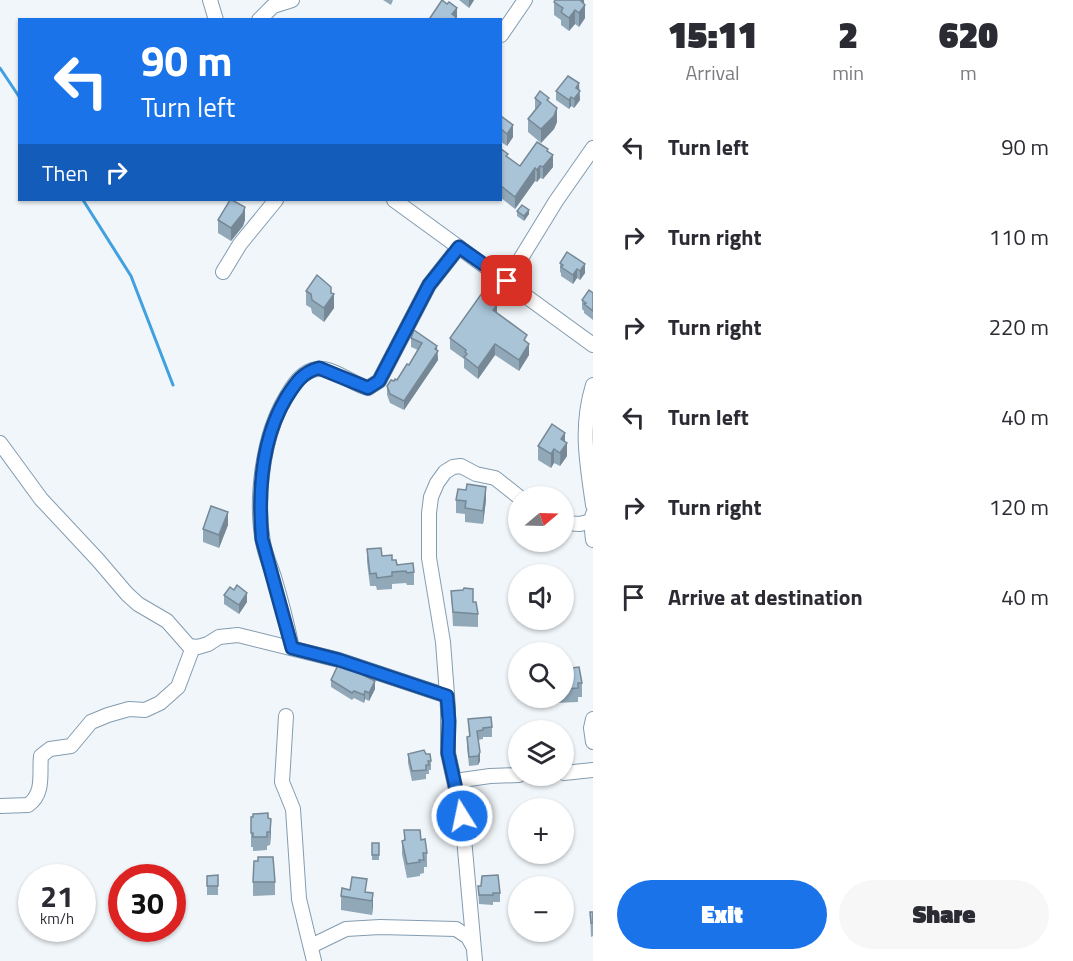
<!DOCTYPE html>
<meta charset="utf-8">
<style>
body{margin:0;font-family:"Titillium Web",sans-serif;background:#f7f7f7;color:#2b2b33;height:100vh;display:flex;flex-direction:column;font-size:22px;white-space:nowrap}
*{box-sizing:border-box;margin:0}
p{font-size:20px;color:#7c7c81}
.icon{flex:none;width:33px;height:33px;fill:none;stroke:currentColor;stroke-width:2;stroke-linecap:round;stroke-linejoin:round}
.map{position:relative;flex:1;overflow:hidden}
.drawer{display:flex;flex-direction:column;background:#fff;width:480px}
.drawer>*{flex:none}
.guide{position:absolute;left:18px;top:18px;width:484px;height:183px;border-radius:0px;box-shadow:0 2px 4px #0004;background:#1a73e8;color:#fff;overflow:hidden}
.needle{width:39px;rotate:71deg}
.controls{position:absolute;left:508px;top:486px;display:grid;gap:12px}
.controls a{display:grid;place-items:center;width:66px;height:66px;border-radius:50%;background:#fff;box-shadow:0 2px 4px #0004;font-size:30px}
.speed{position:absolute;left:18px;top:864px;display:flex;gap:12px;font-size:30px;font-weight:700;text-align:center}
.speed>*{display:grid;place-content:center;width:78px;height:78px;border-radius:50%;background:#fff;box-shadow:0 2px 4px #0004;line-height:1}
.speed small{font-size:15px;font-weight:400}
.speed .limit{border:9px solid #d22;background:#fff;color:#111}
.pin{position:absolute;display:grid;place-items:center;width:51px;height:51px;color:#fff;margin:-26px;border-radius:12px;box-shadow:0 3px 9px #0006}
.me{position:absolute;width:66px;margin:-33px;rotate:350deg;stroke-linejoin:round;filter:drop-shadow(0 0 4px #0008)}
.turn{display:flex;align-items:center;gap:21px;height:126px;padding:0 24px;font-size:27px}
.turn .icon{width:78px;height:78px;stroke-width:2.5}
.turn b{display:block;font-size:42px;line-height:51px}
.then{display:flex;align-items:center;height:57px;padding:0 24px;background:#0003;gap:12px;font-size:22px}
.eta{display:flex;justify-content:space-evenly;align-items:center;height:102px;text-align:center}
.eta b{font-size:36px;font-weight:800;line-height:42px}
.primary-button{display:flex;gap:12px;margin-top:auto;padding:12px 24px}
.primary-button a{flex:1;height:69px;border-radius:36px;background:#1a73e8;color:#fff;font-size:24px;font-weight:800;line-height:69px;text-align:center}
.primary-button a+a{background:#f7f7f7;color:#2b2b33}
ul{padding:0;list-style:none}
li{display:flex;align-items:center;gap:18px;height:90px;padding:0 24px}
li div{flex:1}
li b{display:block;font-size:22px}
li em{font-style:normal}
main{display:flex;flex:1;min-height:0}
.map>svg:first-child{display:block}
</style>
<main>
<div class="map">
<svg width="593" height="961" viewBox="0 0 593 961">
<rect width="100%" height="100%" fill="#f1f6fa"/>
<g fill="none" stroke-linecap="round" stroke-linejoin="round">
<!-- stream -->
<g stroke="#41a0df" stroke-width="3">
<path d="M0 68 20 98"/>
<path d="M83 200 131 276 173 385"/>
</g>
<defs>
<g id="minor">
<path d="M210 0 216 20"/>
<path d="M259 20 273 6 292 0"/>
<path d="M501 35 525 0"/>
<path d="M394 200 593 345"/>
<path d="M223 272 240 244 276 200"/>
<path d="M507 281 556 201 593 148"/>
<path d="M593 385C580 427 587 463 593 505"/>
<path d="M0 443 41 499 98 560 127 594 138 604 167 621 189 646 198 647 208 644 219 637 238 635 339 660 447 696"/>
<path d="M591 521 593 540"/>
<path d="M564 523 580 524 591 521 593 514"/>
<path d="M292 648C287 624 281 600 274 577 270 565 265 554 263 542 255 499 263 436 285 399 292 387 301 371 317 369 333 367 352 384 368 388L379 381 429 285 459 247"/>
<path d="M286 716 282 782 293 809 299 899 314 961"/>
<path d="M593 719 591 728 593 742"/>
<path d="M564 773 593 770"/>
<path d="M455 781 490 776 519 775"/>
<path d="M0 806 28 805C45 793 39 773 41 756L50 749 71 746 91 722 108 715 129 709 145 710 160 703 178 687 193 647"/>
<path d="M311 946 346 929 380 927 456 929 468 937 473 946"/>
<path d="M475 961 462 816 448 753V708L443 642 429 558V513L431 497 437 483 445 472 453 467 461 466 476 474 495 478 519 497"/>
</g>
</defs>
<!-- minor casing -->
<use href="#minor" stroke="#839cb0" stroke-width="16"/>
<!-- minor -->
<use href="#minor" stroke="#fff" stroke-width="14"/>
</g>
<!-- wall -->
<g fill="#91a8b9">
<path d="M383 0H393L391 5Z"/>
<path d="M459 0H474L469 8Z"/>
<path d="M584 0 585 18 579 27 575 24 569 31 561 25V20L554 15V2Z"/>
<path d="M579 90 580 100 574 108 571 106 569 109 556 100V91Z"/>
<path d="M535 98 549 101 557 122 554 129 541 143 528 132V119L535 110Z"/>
<path d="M501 116 513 137 507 146 501 142Z"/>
<path d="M501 149 508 157 520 166 548 152 553 167 543 179 540 178 537 182 535 181 515 209 501 198Z"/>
<path d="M517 211 529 214 524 221 517 216Z"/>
<path d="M218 220H245L243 226 231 241 218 233Z"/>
<path d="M567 252 585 273 580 280 577 278 573 284 561 276V273L560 272V263Z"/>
<path d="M306 291 331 293 334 308 324 322 312 313 311 308 306 305Z"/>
<path d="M593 293V320L584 313V311L582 309V300Z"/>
<path d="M497 314 527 342 529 355 519 371 495 355 478 379 464 368V359L450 349V338Z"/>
<path d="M411 338 437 350 438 360 404 410 390 403 387 395V386L397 380 409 365 418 350 411 347Z"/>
<path d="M565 442 567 456 560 466 554 463 551 468 538 460V446Z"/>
<path d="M456 500H486L483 524 465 522V514L456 513Z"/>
<path d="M228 525 219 548 203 542V529Z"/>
<path d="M367 549 382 556 392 560 397 565 414 572V585H407L406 583 392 584V589L377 590 376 586H370L367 562Z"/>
<path d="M451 591 478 614V627L453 626Z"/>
<path d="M224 595 247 602 239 614 224 604Z"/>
<path d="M564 669 582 683V697H578V702L555 703 554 698H564Z"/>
<path d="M331 680 375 689 369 701 365 699 364 703 354 698 352 700 331 687Z"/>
<path d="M468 719 492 727V737H483V739L478 740 480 761 478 765 469 766 467 746V737L469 736Z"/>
<path d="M408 754 431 761V770H429V774H426V779L412 781 408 763Z"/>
<path d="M251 817 268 818 271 832 270 845 267 846V850L253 851V847H251Z"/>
<path d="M404 830 421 840 427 853V867H424V873L420 874V876L407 878 402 854V841L404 840Z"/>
<rect x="372" y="843" width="7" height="17"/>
<path d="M258 861 275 882V895L253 896V882Z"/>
<path d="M218 875V895H207V876Z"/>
<path d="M478 886 500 893V902H493V905L479 904Z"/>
<path d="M367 892 373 893 372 915 341 910V896Z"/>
<path d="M590 912H593V936L591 937Z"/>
</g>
<!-- shaded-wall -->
<g fill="#768896">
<path d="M469 0H474L469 8Z"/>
<path d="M582 0H584V6L585 5V18L579 27V13Z"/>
<path d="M457 8V17L456 20H452V14Z"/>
<path d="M575 10V24L569 31V18Z"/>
<path d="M579 83 580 100 574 108 576 88Z"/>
<path d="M571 97V106L569 109V100Z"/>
<path d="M557 108V122L554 129 541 143V129Z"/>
<path d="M513 125V137L507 146V134Z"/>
<path d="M548 149V160L553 155V167L543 179V167Z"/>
<path d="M540 166V178L537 182V170Z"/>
<path d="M535 168V181L515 209V197Z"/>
<path d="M245 207V220L243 226 231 241V228Z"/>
<path d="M529 210V214L524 221V216Z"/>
<path d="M585 264V273L580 280V271Z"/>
<path d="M577 269V278L573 284V275Z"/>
<path d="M334 294V308L324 322V308Z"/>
<path d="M497 305V316L493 310Z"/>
<path d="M495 344V355L478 379V368Z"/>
<path d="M529 344V355L519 371V360Z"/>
<path d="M437 346 438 360 404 410V401Z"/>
<path d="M565 433V445L567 443V456L560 466 561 439Z"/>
<path d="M554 449V463L551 468V454Z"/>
<path d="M486 487V500L483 524V511Z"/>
<path d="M228 512V525L219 548V535Z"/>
<path d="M247 593V602L239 614V605Z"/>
<path d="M570 601V606L566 607 564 612 566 603Z"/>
<path d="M375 681V689L369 701V693Z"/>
<path d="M365 691V699L364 703V695Z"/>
<path d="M480 752V761L478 765V756Z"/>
<path d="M271 819V832L270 845V832Z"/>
<path d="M373 893V907L372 915V901Z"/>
<path d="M568 913V917L564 925V920Z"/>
</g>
<!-- building -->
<g fill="#a9c3d7" stroke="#768896" stroke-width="1.5">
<path d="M442 0 447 4 449 2 457 8 452 14 456 17 454 20H432L430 18Z"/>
<path d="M555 0H582L581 1 585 5 579 13 575 10 569 18 561 12 563 8 554 2Z"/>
<path d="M568 76 579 83 576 88 580 91 574 99 571 97 569 100 556 91Z"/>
<path d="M540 91 549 98 547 100 557 108 554 116 541 129 528 119 541 103 535 98Z"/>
<path d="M501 116 513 125 507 134 501 129Z"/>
<path d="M537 142 548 149 547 151 553 155 543 167 540 166 537 170 535 168 515 197 501 186V149L508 154 506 156 520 166Z"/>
<path d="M230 200H232L245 207 243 213 231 228 218 220Z"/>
<path d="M522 205 529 210 524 216 517 211Z"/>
<path d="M567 252 585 264 580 271 577 269 573 275 561 267 563 265 560 263Z"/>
<path d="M317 275 331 287V293L334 294 324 308 312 300 311 294 306 291Z"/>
<path d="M589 290 593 293V311L584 304 586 303 582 300Z"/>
<path d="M482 293 497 305 493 310 527 335 524 340 529 344 519 360 495 344 478 368 464 357 467 354 465 352 466 350 450 338Z"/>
<path d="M414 330 437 346 435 349 438 351 404 401 390 394 387 386 391 380 394 381 395 379 397 380 407 364 409 365 422 343 411 338Z"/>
<path d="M552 424 565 433 561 439 567 443 560 453 554 449 551 454 538 446Z"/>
<path d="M467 484 486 487 483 511 465 508 466 501 456 500 458 489 466 490Z"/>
<path d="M211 506 228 512 219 535 203 529Z"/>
<path d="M381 548 382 556 392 555V560H396L397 565 413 563 414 572 407 573 406 571 392 572V576L377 578 376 573 370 574 367 549Z"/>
<path d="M237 585 247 593 239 605 224 595 230 587 234 590Z"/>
<path d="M464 588 473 589V602H476L478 614 453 612 451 591 463 590Z"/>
<path d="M564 590H568L570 601 566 603 564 608Z"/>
<path d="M339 663 375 681 369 693 365 691 364 695 354 691 352 693 331 680Z"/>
<path d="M579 667 582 683H578V688L564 689V669Z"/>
<path d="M491 717 492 727 483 728V730L477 731 480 752 478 756 469 757 467 737 470 736 468 719Z"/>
<path d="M424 750 426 754H430L431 761H428L429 765H426V770L412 771 408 754Z"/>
<path d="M268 813V818L271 819 270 832H267V837H253V833H251V817H253V814Z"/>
<path d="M404 830H420L421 840 425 839 427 853H423L424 860H419L420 862 407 864 402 841 405 840Z"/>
<rect x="372" y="843" width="7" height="12"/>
<path d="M258 857H273L275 882H253L254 861H258Z"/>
<path d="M218 875V886H207V876Z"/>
<path d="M498 875 500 893H493V895H479L478 886H481L482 876Z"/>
<path d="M352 877 367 879 365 892 373 893 372 901 341 896 342 888 350 890Z"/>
<path d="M564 911 568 913 564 920Z"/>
<path d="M590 912H593V923H591Z"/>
</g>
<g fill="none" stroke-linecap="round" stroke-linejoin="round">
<defs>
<path id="route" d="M462 816 448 753 449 721 447 696 339 660 292 648 262 539C258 492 261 440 286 398 295 384 302 372 319 368L368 388 379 381 429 285 459 247 507 281"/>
</defs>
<!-- route casing -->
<use href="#route" stroke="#114b97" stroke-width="15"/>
<!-- route -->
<use href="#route" stroke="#1a73e8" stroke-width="10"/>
</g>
</svg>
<div class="controls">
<a><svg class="needle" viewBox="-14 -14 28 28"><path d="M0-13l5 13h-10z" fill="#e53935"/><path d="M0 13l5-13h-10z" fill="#7c7c81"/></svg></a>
<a><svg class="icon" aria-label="sound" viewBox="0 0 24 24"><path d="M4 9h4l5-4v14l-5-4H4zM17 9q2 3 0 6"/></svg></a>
<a><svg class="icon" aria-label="search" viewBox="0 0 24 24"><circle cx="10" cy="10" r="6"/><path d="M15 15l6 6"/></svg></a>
<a><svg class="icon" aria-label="layers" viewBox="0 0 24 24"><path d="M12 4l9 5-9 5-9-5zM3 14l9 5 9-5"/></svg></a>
<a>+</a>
<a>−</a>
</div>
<div class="speed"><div>21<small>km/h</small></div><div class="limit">30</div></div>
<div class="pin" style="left:507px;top:281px;background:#d93025"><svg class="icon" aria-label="arrive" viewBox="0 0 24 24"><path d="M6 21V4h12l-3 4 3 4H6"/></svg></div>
<svg class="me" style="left:462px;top:816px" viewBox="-20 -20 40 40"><circle r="17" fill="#1a73e8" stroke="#fff" stroke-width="3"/><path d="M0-11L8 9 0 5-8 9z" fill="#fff"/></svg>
<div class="guide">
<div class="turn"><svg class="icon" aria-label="left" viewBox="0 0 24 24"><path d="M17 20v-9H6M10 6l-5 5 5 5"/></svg><div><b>90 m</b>Turn left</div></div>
<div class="then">Then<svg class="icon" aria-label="right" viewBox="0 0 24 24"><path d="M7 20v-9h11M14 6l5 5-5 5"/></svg></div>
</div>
</div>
<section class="drawer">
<div class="eta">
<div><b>15:11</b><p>Arrival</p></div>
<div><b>2</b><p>min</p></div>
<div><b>620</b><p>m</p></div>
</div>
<ul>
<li><svg class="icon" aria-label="left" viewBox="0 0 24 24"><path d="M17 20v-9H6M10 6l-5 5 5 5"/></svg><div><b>Turn left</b></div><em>90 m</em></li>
<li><svg class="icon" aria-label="right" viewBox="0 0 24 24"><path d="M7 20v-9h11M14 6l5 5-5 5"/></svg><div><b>Turn right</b></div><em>110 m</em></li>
<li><svg class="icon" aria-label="right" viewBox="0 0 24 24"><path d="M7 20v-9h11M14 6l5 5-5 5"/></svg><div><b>Turn right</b></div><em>220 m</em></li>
<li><svg class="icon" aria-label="left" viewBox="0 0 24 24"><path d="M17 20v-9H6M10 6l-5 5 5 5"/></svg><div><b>Turn left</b></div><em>40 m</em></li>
<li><svg class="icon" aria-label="right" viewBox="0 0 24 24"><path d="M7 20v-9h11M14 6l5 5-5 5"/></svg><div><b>Turn right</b></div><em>120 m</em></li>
<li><svg class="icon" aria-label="arrive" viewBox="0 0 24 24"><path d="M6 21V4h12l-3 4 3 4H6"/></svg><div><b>Arrive at destination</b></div><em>40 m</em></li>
</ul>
<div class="primary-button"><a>Exit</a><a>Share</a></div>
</section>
</main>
